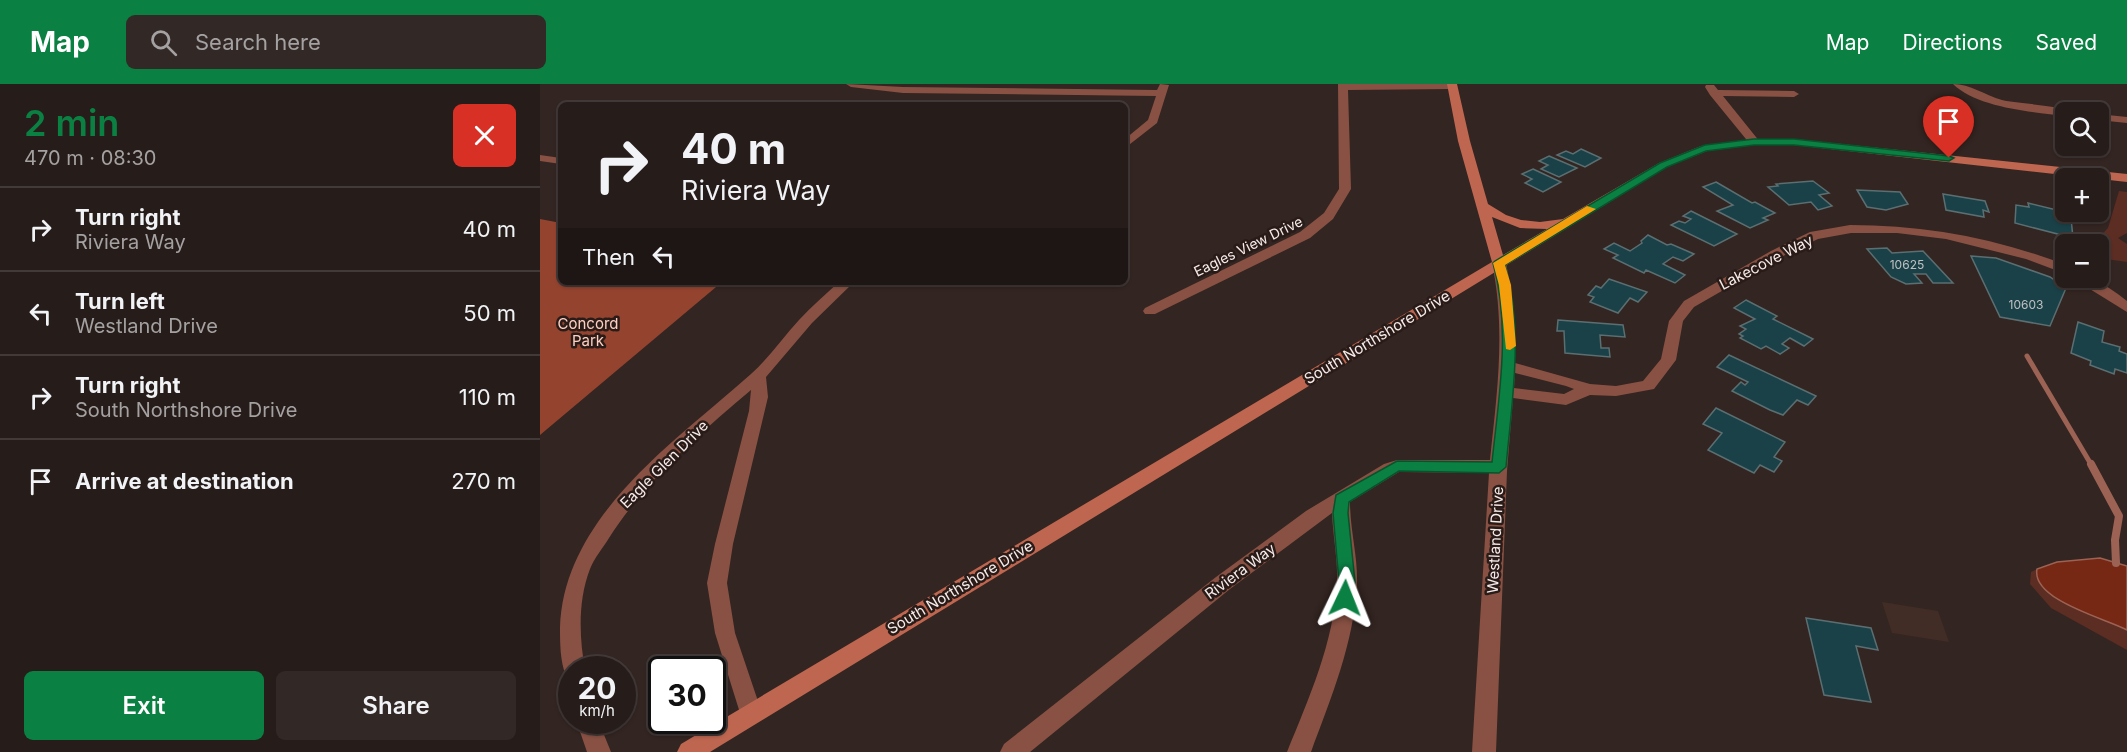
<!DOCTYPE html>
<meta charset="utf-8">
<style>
body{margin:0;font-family:Inter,sans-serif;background:#322926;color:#f1f3f6;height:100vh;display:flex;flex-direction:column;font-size:22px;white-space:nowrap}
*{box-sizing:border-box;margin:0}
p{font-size:20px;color:#a4a1a2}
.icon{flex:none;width:33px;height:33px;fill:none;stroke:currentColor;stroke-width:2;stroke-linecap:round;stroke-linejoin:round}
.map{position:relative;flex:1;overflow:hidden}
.details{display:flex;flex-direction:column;background:#261c19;width:540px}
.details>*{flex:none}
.top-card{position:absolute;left:18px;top:18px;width:570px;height:183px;border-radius:9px;box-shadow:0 2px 4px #0004,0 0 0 2px #423a38;background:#261c19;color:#f1f3f6;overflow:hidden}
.controls{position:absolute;left:1515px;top:18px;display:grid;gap:12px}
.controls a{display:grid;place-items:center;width:54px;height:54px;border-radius:9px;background:#261c19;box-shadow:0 2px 4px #0004,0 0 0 2px #423a38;font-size:30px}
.speed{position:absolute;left:18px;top:572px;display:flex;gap:12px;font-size:30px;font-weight:700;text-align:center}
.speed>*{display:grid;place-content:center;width:78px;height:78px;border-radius:50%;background:#261c19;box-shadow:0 2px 4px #0004,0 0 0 2px #423a38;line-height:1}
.speed small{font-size:15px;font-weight:400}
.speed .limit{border:3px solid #111;border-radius:9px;background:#fff;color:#111}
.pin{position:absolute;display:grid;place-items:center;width:51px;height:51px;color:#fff;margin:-62px -26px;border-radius:50% 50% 50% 0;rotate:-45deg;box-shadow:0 0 6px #0007}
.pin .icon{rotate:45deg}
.me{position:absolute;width:66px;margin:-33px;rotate:2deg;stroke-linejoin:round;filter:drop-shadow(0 0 4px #0008)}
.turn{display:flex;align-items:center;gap:21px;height:126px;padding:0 24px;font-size:27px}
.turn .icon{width:78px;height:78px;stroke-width:2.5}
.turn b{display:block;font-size:42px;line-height:51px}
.then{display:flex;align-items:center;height:57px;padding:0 24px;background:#0003;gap:12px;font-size:22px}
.round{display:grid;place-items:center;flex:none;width:63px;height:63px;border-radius:9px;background:#322926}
.summary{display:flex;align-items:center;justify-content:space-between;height:102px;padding:0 24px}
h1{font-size:36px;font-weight:600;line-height:45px;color:#0b8043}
.button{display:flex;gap:12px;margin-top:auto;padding:12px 24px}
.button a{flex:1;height:69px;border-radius:9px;background:#0b8043;color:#fff;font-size:24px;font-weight:600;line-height:69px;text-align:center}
.button a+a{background:#322926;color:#f1f3f6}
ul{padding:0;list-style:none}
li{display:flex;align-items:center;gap:18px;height:84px;padding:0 24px;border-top:2px solid #423a38}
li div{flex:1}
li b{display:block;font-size:22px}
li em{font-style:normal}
header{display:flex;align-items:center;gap:36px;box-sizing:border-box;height:84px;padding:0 30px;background:#0b8043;color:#fff}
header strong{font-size:28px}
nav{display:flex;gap:33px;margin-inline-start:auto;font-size:21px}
.search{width:420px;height:54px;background:#322926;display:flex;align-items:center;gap:15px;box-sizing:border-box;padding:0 21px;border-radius:9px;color:#a4a1a2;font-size:22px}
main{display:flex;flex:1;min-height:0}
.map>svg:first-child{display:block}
</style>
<header>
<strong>Map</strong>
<div class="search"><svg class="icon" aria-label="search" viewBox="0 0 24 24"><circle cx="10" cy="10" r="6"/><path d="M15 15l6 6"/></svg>Search here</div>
<nav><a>Map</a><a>Directions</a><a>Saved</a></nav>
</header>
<main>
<section class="details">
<div class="summary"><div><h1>2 min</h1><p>470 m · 08:30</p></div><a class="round" style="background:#d93025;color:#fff"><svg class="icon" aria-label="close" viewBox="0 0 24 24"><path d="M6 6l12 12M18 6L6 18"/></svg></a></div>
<ul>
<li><svg class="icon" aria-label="right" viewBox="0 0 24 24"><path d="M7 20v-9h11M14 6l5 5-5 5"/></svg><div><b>Turn right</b><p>Riviera Way</p></div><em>40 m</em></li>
<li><svg class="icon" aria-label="left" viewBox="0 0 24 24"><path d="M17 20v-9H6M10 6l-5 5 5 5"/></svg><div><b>Turn left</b><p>Westland Drive</p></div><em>50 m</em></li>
<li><svg class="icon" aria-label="right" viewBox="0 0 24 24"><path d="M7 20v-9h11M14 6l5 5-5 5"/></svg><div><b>Turn right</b><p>South Northshore Drive</p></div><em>110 m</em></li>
<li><svg class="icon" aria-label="arrive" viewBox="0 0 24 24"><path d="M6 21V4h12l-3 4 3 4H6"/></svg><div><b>Arrive at destination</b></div><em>270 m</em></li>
</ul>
<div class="button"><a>Exit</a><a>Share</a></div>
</section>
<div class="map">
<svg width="1587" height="668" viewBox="0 0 1587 668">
<rect width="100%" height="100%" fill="#332521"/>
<!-- built -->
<path fill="#422c26" d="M1342 518 1398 527 1409 558 1352 549Z"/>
<!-- green -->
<g fill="#5c2d22">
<path d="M1579 107 1587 108V149L1578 154 1587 160V178L1559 174 1558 160H1553L1568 144Z"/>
<path d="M1497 485 1496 491 1587 546V566L1511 524 1490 500 1491 488Z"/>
</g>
<!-- forest -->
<path fill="#94432f" d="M0 135 21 139V198H182L0 351Z"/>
<!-- water -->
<path fill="#762814" stroke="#9c6254" stroke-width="1.5" d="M1560 474 1587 482V546C1567 535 1491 516 1497 485L1517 478Z"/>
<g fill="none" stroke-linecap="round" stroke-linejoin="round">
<!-- stream-far1 -->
<path stroke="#9c6254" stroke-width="5" d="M1487 272 1552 382"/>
<!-- stream -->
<path stroke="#9c6254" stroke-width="8" d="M1551 380 1579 432 1575 456 1576 479"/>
</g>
<!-- building -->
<g fill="#1a4147" stroke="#5b6e71" stroke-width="1.5">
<path d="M1041 65 1061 74 1045 83 1017 71 1026 67 1033 70Z"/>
<path d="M1009 72 1037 84 1019 93 1001 85 1008 81 999 77Z"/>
<path d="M993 85 1021 98 1003 108 985 99 992 95 982 90Z"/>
<path d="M1273 97 1289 109 1279 111 1292 122 1278 126 1271 118 1249 121 1228 103 1238 102 1236 100Z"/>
<path d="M1176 98 1212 119 1215 118 1235 129 1223 134 1228 136 1210 144 1177 127 1193 121 1163 103Z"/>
<path d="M1317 106 1360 108 1368 120 1346 126 1327 123Z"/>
<path d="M1403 110 1445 117 1449 128 1443 126 1444 133 1406 126Z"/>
<path d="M1488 119 1521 127V131L1531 134 1533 154 1475 139 1476 121 1489 123Z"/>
<path d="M1151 127 1197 150 1174 162 1131 141 1139 137 1145 139 1151 135 1143 132Z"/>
<path d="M1108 151 1127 161 1131 160 1154 170 1143 177 1133 173 1123 180 1145 191 1135 199 1106 186 1104 189 1073 174 1078 171 1064 165 1074 159 1090 167 1102 159 1101 157Z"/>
<path d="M1347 164 1352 169 1383 167 1413 199H1393L1386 190H1374L1382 199 1366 200 1351 193 1327 165Z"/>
<path d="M1431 172 1456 174 1510 193 1526 204 1510 242 1460 233Z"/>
<path d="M1069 195 1107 208 1098 218 1090 214 1078 229 1050 218 1054 213 1048 211 1056 202 1061 204Z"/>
<path d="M1206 216 1237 232 1233 235 1273 255 1264 262 1250 254 1242 260 1249 264 1240 270 1226 262 1221 265 1200 254 1203 252 1199 250 1206 245 1200 242 1215 235 1194 224Z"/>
<path d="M1018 236 1083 241 1085 253 1060 251 1061 264H1069L1070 273 1025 269 1024 247H1017Z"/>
<path d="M1538 238 1564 247 1562 258 1580 263 1579 267 1587 270V289L1575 285 1574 290 1550 281 1551 277 1531 269Z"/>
<path d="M1189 271 1276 312 1268 321 1257 316 1243 331 1230 326 1192 307 1201 298 1205 301 1208 298 1177 283Z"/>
<path d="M1176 324 1245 358 1234 373 1242 377 1234 388 1220 381 1214 389 1168 366 1182 349 1163 340Z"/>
<path d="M1266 534 1331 544 1338 566 1316 562 1331 618 1284 611Z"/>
</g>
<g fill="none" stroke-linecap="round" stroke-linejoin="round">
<!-- minor -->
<g fill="#895143" fill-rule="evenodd">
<path d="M306 0 363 3 617 6 620 0 629 1 617 39 585 64V55L608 36 616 12 363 9 311 3Z"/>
<path d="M798 0H916L917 2 912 5 808 6 811 105 793 135 770 154 615 230H605L603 227 605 224 760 148 784 129 799 105Z"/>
<path d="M1413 0C1430 0 1445 11 1462 16 1479 20 1519 21 1531 28H1526V32C1492 28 1438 24 1413 0Z"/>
<path d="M1166 1H1174L1178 6 1254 7 1259 10 1254 13 1183 12 1220 58 1214 61 1210 60 1170 11 1165 3Z"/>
<path d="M1558 30 1587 33V39L1558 36Z"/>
<path d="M0 71 21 74V80L0 77Z"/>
<path d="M1310 141C1384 141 1456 154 1526 181V190L1486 175 1406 155 1357 149H1311L1278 155 1241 173 1154 223 1143 237 1136 276 1114 305 1076 312 1050 311 1026 321 973 314 967 387 956 668H932L949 389 859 388 810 418C810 446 818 473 817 500 814 559 791 614 771 668H747C769 614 794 558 797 499 798 476 793 453 792 429L690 505 490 668H460L464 660 676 493 766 427 844 380 857 376H950C957 309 966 246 952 179L954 176 959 175 966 179C973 213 976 245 975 279L1050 300 1076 302 1103 297 1121 275 1129 237 1144 217 1231 167 1270 148ZM975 289 1026 302 1034 305 1024 310 974 304Z"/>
<path d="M1532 194C1554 192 1570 204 1587 217V228Z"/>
<path d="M299 198H314L272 239 226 293 228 313 193 460 187 499 195 549 222 629 219 636 211 639 203 636 200 629 175 549 167 499 175 460 209 327 211 306C159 350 106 396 69 454 63 464 54 474 50 485 38 516 39 553 45 585H32V594L26 592C20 577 20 559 20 543 24 432 136 357 211 290 229 274 243 253 259 236 272 222 286 210 299 198Z"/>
<path d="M36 636H58L71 668H47Z"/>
</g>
<!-- secondary -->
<path fill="#be6650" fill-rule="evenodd" d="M907 0H917L930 57 948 120 966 131 981 136 1000 138 1023 135 1119 79 1161 62 1214 55H1254L1587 90V98L1254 61H1214L1167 67 1127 83 170 668H137L141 660 952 178 918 57ZM952 133 980 144 1007 145 963 171Z"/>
</g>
<!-- route -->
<path fill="#0b8043" stroke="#07532c" stroke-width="1.5" d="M1214 55H1254L1409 72 1414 74 1409 77 1254 61H1214L1166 67 1127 83 965 181C984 246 972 316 966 383L959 389 859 387 809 418 808 429 815 498 811 519 805 521 799 519 797 514 799 498 793 429 796 411 857 377 952 378C959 312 971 244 953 179L955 177 1120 79 1165 61Z"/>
<!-- slow -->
<path fill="#f59e0b" d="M1047 122 1056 125 965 181 971 201 976 262 970 266 966 265 959 201 953 179Z"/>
<g text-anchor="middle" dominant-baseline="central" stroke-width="5" stroke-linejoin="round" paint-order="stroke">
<!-- number labels -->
<g font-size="12" fill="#bfc0c0">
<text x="1367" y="180">10625</text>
<text x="1486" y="220">10603</text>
</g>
<!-- far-street labels -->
<g font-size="14" fill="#f6ebe9" stroke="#291b17">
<text transform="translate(708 162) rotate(-26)">Eagles View Drive</text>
</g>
<!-- street labels -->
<g font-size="15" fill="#f6ebe9" stroke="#291b17">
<text transform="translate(1226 178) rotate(-27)">Lakecove Way</text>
<text transform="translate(837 253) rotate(-31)">South Northshore Drive</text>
<text transform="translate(124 380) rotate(-45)">Eagle Glen Drive</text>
<text transform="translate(955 456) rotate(-87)">Westland Drive</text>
<text transform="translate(700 487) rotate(-36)">Riviera Way</text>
<text transform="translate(420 503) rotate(-31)">South Northshore Drive</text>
</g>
<!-- park labels -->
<g font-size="15" fill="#ffcfc2" stroke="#291b17">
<text x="48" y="239">Concord<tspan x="48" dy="17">Park</tspan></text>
</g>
</g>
</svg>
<div class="controls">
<a><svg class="icon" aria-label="search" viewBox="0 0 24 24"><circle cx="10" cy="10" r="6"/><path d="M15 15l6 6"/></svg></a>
<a>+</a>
<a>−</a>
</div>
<div class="speed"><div>20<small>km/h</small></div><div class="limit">30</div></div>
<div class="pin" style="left:1409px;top:74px;background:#d93025"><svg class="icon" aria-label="arrive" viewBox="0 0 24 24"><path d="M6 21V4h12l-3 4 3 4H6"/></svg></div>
<svg class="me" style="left:805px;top:514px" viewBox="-20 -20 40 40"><path d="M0-17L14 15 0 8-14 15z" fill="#0b8043" stroke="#fff" stroke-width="4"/></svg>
<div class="top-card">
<div class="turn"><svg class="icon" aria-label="right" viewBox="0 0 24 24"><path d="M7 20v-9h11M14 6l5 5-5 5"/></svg><div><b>40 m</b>Riviera Way</div></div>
<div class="then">Then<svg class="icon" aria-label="left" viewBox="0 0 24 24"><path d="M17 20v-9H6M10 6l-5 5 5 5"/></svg></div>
</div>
</div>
</main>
